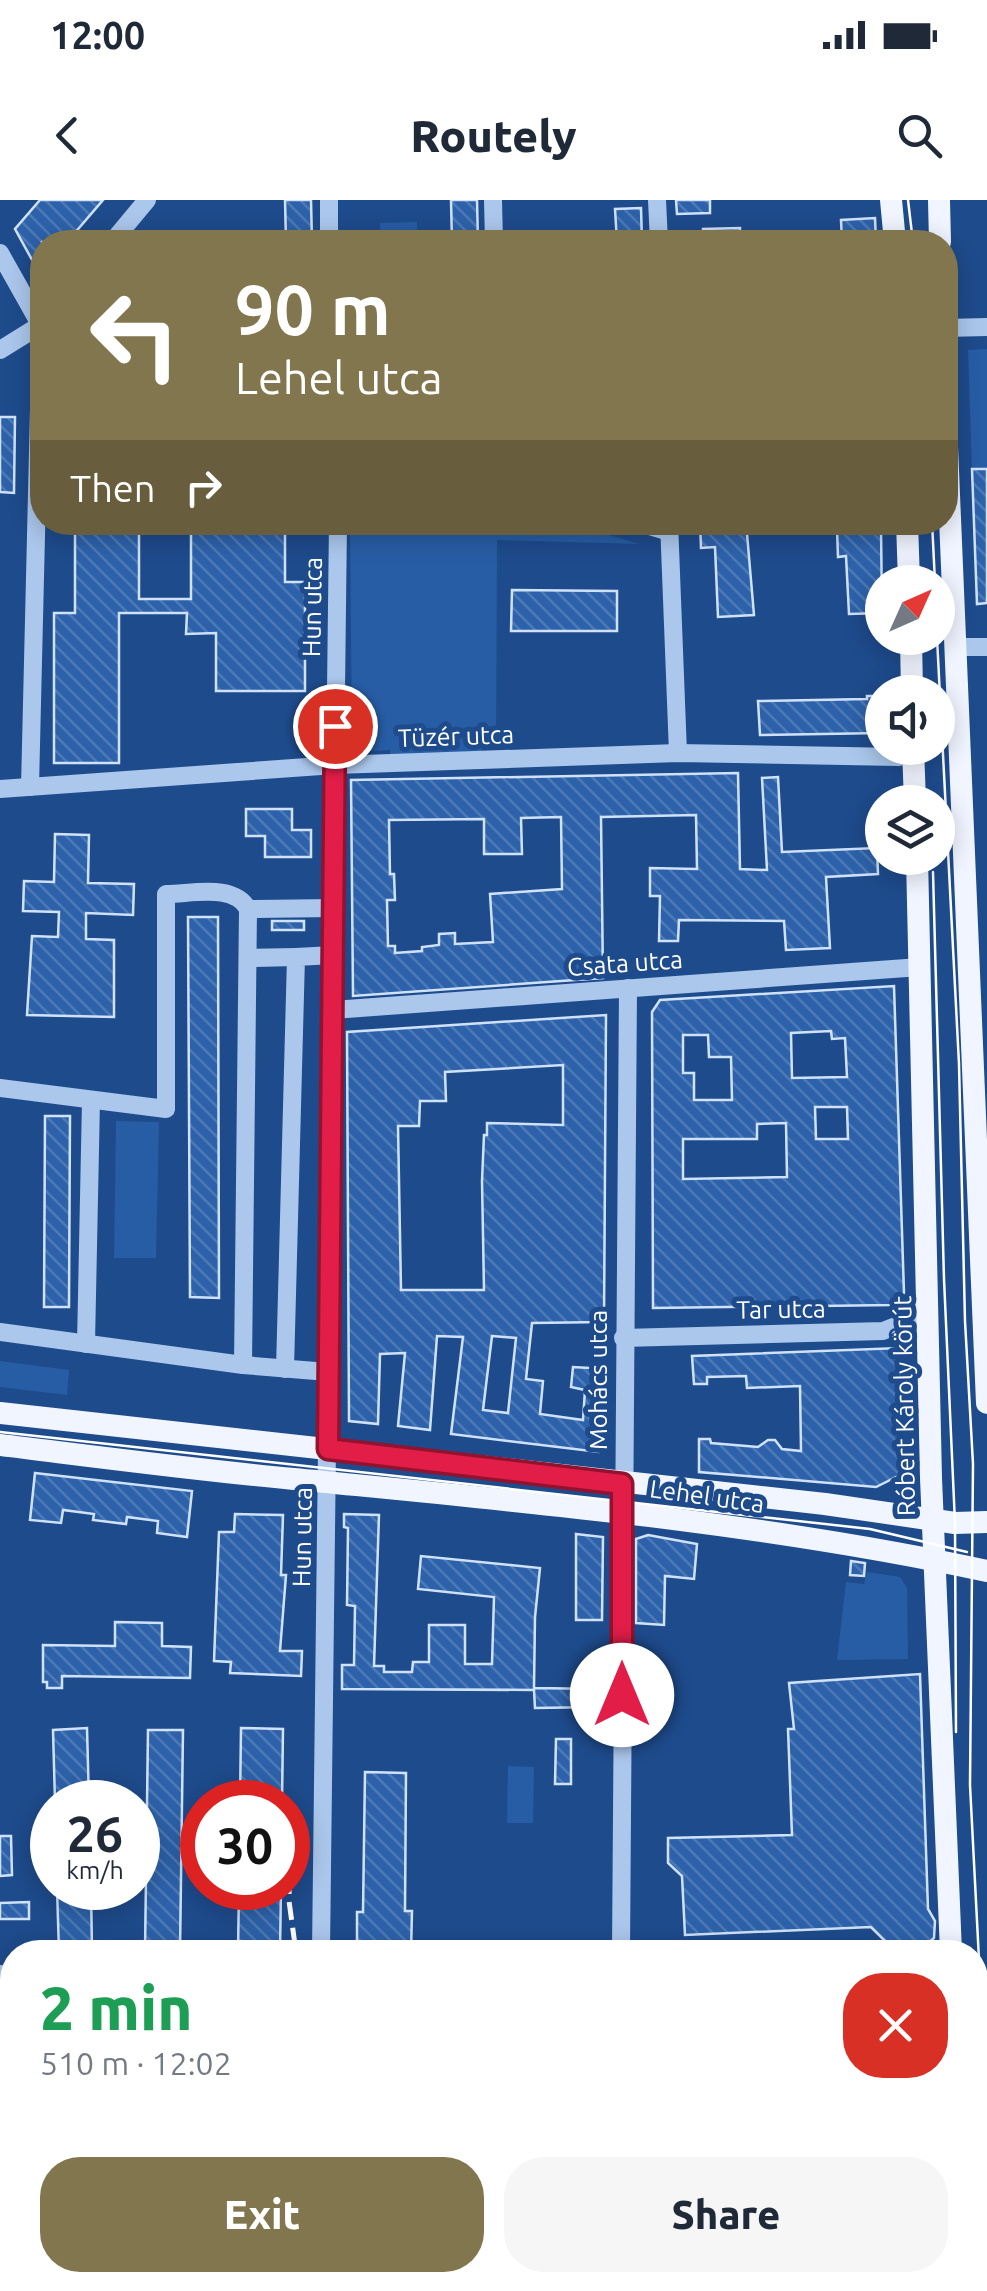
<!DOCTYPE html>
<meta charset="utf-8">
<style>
body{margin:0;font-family:Ubuntu,sans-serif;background:#f6f6f7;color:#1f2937;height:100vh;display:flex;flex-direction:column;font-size:38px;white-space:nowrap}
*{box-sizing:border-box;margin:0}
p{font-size:32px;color:#747a83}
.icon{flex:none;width:55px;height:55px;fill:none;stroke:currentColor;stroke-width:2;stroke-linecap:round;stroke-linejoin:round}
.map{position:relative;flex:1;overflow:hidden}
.panel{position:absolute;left:0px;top:1740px;width:988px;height:352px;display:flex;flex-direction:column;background:#fff;border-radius:40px 40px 0 0;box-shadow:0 5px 25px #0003}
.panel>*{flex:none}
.hud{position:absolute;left:30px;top:30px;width:928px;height:305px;border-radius:40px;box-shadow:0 5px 25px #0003;background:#82764e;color:#fff;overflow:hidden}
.needle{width:65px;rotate:45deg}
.buttons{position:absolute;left:865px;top:365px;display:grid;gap:20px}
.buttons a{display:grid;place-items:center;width:90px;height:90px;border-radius:50%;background:#fff;box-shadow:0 5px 25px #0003;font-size:50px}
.speed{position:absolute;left:30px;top:1580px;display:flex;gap:20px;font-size:50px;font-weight:700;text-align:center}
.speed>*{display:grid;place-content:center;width:130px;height:130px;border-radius:50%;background:#fff;box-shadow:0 5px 25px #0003;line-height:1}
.speed small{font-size:25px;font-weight:400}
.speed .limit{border:15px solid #d22;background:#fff;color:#111}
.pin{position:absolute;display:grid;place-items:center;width:85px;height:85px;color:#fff;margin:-42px;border:5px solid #fff;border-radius:50%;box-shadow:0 2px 10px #0007}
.me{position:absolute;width:110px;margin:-55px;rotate:0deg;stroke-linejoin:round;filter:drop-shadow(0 0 8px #0008)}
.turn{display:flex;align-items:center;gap:35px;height:210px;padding:0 40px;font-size:45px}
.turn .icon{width:130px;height:130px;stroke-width:2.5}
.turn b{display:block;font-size:70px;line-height:85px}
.then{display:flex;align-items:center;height:95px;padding:0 40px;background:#0003;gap:20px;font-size:38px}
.round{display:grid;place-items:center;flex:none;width:105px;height:105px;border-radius:40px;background:#f6f6f7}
.head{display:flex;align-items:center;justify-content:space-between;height:170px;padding:0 40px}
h1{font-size:60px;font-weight:800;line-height:75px;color:#1e9e55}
.cta{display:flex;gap:20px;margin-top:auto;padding:20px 40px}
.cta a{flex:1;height:115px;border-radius:40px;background:#82764e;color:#fff;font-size:40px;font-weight:800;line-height:115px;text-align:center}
.cta a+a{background:#f6f6f7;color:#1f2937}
.status{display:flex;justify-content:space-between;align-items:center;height:70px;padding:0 50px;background:#fff;direction:ltr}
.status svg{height:28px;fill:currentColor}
header{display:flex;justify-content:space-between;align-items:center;height:130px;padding:0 40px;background:#fff;font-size:45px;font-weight:800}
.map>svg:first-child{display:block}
</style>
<div class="status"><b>12:00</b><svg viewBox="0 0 49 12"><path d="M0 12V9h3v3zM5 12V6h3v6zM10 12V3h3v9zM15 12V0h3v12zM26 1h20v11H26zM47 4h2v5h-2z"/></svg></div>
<header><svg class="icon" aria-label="back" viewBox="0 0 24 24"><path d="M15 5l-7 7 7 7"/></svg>Routely<svg class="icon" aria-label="search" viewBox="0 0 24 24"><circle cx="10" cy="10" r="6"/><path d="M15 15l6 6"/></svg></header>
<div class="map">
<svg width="987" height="2091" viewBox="0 0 987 2091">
<defs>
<pattern id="building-back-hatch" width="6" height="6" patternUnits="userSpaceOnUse" patternTransform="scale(2.5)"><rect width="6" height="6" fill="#2d62aa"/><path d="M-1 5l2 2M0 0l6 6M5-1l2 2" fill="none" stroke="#4c7ab7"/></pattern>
</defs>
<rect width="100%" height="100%" fill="#1e4b8c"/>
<!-- green -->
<g fill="#275da5">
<path d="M417 22V42H381L380 23Z"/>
<path d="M987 149V269H972L968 150Z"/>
<path d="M350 323H567L639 344 497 340 496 547 482 548V553L390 558V550L352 552Z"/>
<path d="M116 921 159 922 156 1058H114Z"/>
<path d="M0 1161 69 1170 67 1195 0 1187Z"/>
<path d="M867 1372 900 1377 907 1388 908 1459 837 1460 846 1382 864 1384Z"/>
<path d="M508 1566 534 1567 533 1623H507Z"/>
<path d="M493 2080H557L566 2091H482Z"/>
</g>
<!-- building -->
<g fill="url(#building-back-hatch)" stroke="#d0e2f9" stroke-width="2.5" fill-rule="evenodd">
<path d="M40 0H103L67 42H42V78L15 29Z"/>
<path d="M285 0H311L312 42H286Z"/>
<path d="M451 0H477L478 42H452Z"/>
<path d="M676 0H710V13L677 14Z"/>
<path d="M641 8 642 42H617L615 9Z"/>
<path d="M875 18 876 42H842L841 20Z"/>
<path d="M740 28V42H703V29Z"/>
<path d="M0 217H15L14 293 0 292Z"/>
<path d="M972 269H987V403L977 404Z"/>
<path d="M75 322H139V399H191V326L285 322V382H305V491H216V433L186 434 187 413H119V563H54V413H75Z"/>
<path d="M700 322H746L754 415 718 417 715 347 701 348Z"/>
<path d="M881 327 882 413 849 414 846 356 838 357 837 329Z"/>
<path d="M512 390 617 391V431H511Z"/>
<path d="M867 496H882V533L760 535 758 501 867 499Z"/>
<path d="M738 573 740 669 767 670 762 578 778 577 782 652 877 648 878 674 826 677 830 748 786 750 784 721 679 720 678 741H659L660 696H650V668L697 669 696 615 601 617 603 778 353 796 351 580ZM561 617 562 689 490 694 493 742 455 744V733L439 734V745L422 747V751L395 753V746H388L387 700H395L394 674H390L389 620 484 619V654H522L521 618Z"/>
<path d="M246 609H292V630H311V657H265V636H246Z"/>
<path d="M55 634 89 635 88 683 134 684 133 715 86 713V739L114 740V817L27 815 32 736 58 737 59 712 23 711 24 681 54 682Z"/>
<path d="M188 717H218L219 1098 190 1097Z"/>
<rect x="272" y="721" width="32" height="9"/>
<path d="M894 786 904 1093 892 1105 653 1108 652 812 660 800ZM831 831 832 839 845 838 847 877 792 878 791 833ZM683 835H708L709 857H731L732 900H694V873H683ZM815 907H847L848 939H816ZM786 923 787 977 683 979V939H757V924Z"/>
<path d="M606 815 604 1122 532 1123 526 1179 543 1181 540 1214 583 1220 585 1190 571 1187 573 1167 607 1169 605 1244 599 1252 451 1234 463 1137 437 1136 430 1230 398 1226 405 1153 380 1154 378 1224 349 1221 347 832ZM563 865V925L487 923V935H484L482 981 484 1090H401L398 926H419L420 901H446L445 872ZM492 1136 516 1138 508 1213 483 1210Z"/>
<path d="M45 916H70L69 1107H44Z"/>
<path d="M900 1148 904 1273 876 1287 699 1272V1239H710L711 1243 758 1247 768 1240H775L782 1249 801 1251 800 1186 747 1188 746 1176 707 1177V1184H694L692 1156Z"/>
<path d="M35 1273 192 1291 187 1337 157 1333 158 1321 127 1317 126 1324 93 1320 94 1314 63 1310 61 1323 30 1320Z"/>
<path d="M235 1314 283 1315 281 1375H286L280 1451H302L301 1476 230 1473 231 1462 214 1461 219 1332H234Z"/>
<path d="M344 1314 379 1315 374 1466H384V1472H412L413 1462H429V1425H465V1464H492L494 1397 418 1389 421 1356 540 1368 535 1417 534 1488 599 1489 600 1507 535 1508 534 1490 342 1489V1465H354L355 1406 347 1405 348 1328 344 1327Z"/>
<path d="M576 1334 603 1337 602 1420H576Z"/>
<path d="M648 1335 697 1344 694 1379 665 1376 664 1425 636 1423V1339Z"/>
<path d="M851 1361 865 1363 864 1376 850 1375Z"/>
<path d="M115 1422 162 1423V1446L191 1447 190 1478 62 1476V1488H47V1482H43V1445L115 1446Z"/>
<path d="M920 1474 928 1709 935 1721 934 1738 926 1745 917 1747 901 1742 887 1743 871 1727 685 1735 682 1676 668 1663V1638L792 1635 788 1529H794L789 1483Z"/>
<path d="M87 1528 89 1602H55L53 1530Z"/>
<path d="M241 1528 283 1529 282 1602H240Z"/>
<path d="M148 1530H183L180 1752H145Z"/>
<path d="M556 1539H571V1584H555Z"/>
<path d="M365 1572 406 1573 405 1711H412L411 1752H357V1712H363Z"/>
<path d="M0 1636H11L12 1675 0 1676Z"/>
<path d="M57 1688H91L92 1752H59Z"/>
<path d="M239 1688H281L280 1752H238Z"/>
<path d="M29 1702V1719H0V1703Z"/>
<path d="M0 1976 12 1979V2036L0 2033Z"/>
<path d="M0 2067 12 2068V2091H0Z"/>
</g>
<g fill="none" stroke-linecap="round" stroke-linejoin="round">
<!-- minor -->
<g stroke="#abc7ec" stroke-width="18">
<path d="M329 0V42"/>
<path d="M493 0 494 42"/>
<path d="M657 0 659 42"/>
<path d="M112 42 147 0"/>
<path d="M0 53 41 126 30 587"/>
<path d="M945 128 987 127"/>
<path d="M0 150 42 124"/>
<path d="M636 322 669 332"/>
<path d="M669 322 678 553"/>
<path d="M954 447H987"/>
<path d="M0 589 335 565 678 553 899 557 913 550"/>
<path d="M248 709 334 708"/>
<path d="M248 758 296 757"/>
<path d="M333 810 920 767"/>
<path d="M0 888 166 909V694C192 694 234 683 248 709L243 1165"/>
<path d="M0 1132 243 1165 328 1172"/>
<path d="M623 1138 883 1131 908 1121 929 1100"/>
<path d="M86 1144 91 900"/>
<path d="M285 1169 296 757 333 755"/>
<path d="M321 1752 338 322"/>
<path d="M621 1752 628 788"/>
<path d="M0 1774 12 1776"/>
<path d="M612 2091V2080"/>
</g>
<!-- major -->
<g stroke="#f0f5ff" stroke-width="22">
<path d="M891 0 895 42"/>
<path d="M939 0 940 42"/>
<path d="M945 199 987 1203"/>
<path d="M907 322 909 382"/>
<path d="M911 438 912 492"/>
<path d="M913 548 915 602"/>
<path d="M917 658 931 1278 951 1752"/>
<path d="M0 1213 825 1304 955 1323 987 1322"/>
<path d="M0 1245C98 1257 196 1270 294 1279 527 1302 759 1322 987 1371"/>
<path d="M960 2080V2091"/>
</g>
<!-- tram -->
<g stroke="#fff" stroke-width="2.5">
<path d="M908 0 913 42"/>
<path d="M932 322 935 382"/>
<path d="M937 438 959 864 965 1121 973 1264 970 1585 987 1915"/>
<path d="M933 672 944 1079 955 1323 956 1532"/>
<path d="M0 1232 870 1329 967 1352"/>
<path d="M975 2026 976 2091"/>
</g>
<!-- rail -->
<g stroke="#fff" stroke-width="5" stroke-dasharray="18 8" stroke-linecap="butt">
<path d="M290 1624 289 1701 296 1752"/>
<path d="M317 2091V2080"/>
</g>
</g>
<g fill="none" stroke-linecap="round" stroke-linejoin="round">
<defs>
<path id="route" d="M335 526 328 1249 622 1284V1495"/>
</defs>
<!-- route casing -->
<use href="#route" stroke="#92132f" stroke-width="25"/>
<!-- route -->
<use href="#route" stroke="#e11d48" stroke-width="18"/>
</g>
<g text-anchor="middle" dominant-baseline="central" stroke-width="10" stroke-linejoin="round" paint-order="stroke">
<!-- street labels -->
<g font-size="25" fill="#fff" stroke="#1e4b8c">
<text transform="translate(312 407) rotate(-89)">Hun utca</text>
<text transform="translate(456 536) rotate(-2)">Tüzér utca</text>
<text transform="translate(625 763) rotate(-4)">Csata utca</text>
<text transform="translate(781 1109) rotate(-1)">Tar utca</text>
<text transform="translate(598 1180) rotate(-90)">Mohács utca</text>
<text transform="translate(904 1206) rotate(-91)">Róbert Károly körút</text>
<text transform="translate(707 1296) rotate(8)">Lehel utca</text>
<text transform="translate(302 1337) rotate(-89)">Hun utca</text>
</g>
</g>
</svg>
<div class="buttons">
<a><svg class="needle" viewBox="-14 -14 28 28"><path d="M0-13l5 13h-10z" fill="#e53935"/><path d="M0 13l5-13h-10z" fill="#747a83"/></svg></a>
<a><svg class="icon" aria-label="sound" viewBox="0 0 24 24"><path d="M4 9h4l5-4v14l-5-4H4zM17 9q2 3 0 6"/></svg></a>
<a><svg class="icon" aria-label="layers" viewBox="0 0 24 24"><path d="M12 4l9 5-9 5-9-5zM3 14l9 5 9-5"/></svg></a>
</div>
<div class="speed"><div>26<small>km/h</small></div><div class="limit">30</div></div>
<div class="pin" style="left:335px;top:526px;background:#d93025"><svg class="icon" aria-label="arrive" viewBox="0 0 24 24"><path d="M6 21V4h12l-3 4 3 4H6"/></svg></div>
<svg class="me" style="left:622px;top:1495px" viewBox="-20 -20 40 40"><circle r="19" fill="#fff"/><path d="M0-13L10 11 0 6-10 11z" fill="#e11d48"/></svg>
<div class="hud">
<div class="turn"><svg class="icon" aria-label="left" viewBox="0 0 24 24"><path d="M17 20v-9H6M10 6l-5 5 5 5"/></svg><div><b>90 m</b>Lehel utca</div></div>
<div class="then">Then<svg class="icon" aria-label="right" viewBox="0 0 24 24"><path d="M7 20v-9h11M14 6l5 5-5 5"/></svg></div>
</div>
<section class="panel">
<div class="head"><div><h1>2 min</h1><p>510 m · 12:02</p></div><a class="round" style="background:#d93025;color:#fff"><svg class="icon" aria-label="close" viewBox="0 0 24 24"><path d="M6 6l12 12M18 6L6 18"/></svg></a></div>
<div class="cta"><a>Exit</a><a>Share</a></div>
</section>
</div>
